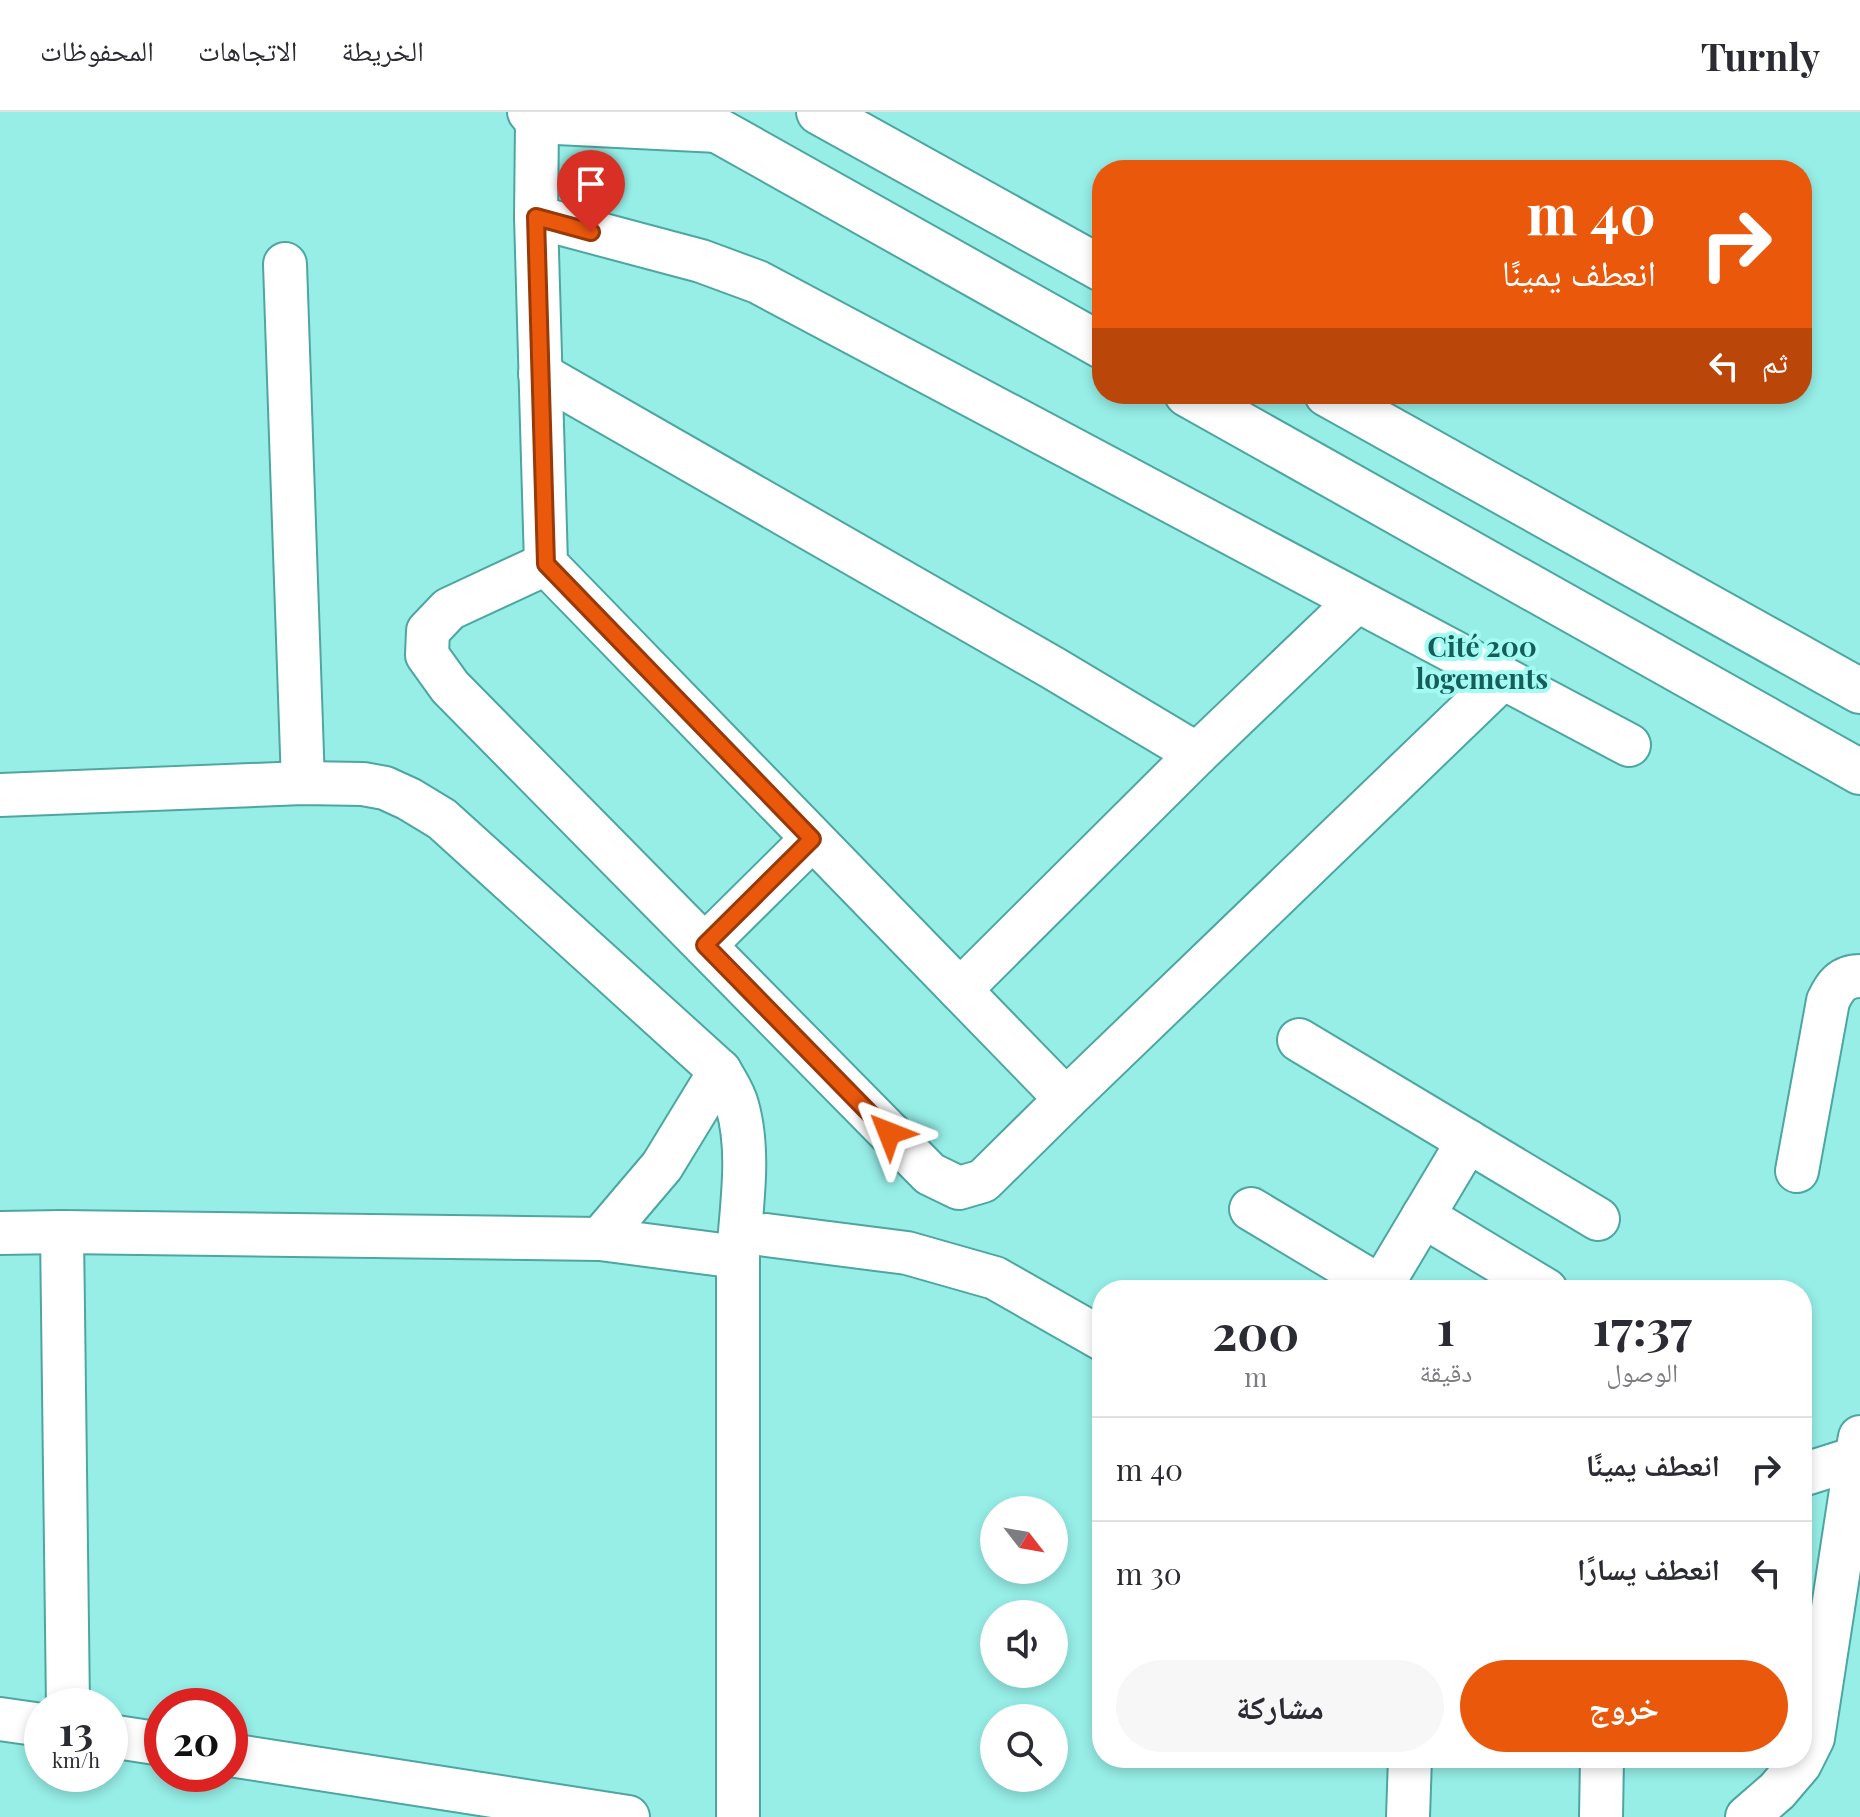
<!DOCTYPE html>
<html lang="ar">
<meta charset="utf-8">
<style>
body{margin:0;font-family:"Playfair Display","Noto Naskh Arabic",serif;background:#f7f7f7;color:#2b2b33;direction:rtl;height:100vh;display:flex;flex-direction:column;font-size:30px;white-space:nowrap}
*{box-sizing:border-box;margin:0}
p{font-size:26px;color:#7c7c81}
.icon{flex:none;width:44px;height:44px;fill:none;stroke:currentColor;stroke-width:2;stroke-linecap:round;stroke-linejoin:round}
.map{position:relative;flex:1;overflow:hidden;direction:ltr}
.panel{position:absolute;left:1092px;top:1168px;width:720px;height:488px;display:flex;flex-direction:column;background:#fff;border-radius:32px;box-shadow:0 4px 12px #0003;direction:rtl}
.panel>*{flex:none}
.top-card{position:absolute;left:1092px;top:48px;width:720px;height:244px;border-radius:32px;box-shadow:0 4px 12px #0003;direction:rtl;background:#ea580c;color:#fff;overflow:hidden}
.needle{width:52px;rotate:121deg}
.buttons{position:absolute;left:980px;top:1384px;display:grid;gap:16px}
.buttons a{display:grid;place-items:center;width:88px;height:88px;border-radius:50%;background:#fff;box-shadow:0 4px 12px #0003;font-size:40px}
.speed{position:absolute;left:24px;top:1576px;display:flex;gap:16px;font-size:40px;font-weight:700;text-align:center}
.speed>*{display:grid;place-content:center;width:104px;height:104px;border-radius:50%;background:#fff;box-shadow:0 4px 12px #0003;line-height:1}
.speed small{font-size:20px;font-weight:400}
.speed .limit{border:12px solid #d22;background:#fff;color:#111}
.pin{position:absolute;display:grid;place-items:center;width:68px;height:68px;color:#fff;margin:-82px -34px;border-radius:50% 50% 50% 0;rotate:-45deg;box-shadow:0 0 8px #0007}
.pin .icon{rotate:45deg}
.me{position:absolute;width:88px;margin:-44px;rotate:315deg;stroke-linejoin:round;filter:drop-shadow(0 0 6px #0008)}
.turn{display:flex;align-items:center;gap:28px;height:168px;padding:0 24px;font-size:36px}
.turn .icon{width:104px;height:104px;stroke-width:2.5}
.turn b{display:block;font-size:56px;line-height:68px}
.then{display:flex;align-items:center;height:76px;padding:0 24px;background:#0003;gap:16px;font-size:30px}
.eta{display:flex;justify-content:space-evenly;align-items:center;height:136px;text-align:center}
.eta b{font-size:48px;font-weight:700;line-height:56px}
.button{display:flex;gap:16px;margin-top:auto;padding:16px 24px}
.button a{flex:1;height:92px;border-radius:48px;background:#ea580c;color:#fff;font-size:32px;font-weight:700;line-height:92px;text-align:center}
.button a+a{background:#f7f7f7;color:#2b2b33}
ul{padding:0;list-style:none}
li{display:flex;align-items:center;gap:24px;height:104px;padding:0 24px;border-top:2px solid #e1e1e2}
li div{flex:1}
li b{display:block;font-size:30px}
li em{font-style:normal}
header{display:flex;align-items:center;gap:48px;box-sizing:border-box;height:112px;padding:0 40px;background:#fff;border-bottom:2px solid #e1e1e2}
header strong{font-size:38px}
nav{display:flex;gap:44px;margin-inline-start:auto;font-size:28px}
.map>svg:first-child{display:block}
</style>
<header>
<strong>Turnly</strong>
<nav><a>الخريطة</a><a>الاتجاهات</a><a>المحفوظات</a></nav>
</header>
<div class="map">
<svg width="1860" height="1705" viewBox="0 0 1860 1705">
<rect width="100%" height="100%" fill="#96eee7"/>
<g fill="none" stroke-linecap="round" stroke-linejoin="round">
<defs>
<g id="minor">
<path d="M529 0 537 10 718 19"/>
<path d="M537 10 536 105 546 452 1066 987"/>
<path d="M536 105 701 149 758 170 1629 633"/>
<path d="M285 152 303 671"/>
<path d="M540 262 1053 556 1197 642 1357 489"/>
<path d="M546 452 449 497 428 519 427 543 450 575 930 1062 959 1076 983 1069 1066 987 1503 566"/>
<path d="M0 683 303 671 363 672 385 676 409 687 442 707 720 959C726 970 734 981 737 993 751 1041 741 1096 738 1145V1705"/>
<path d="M705 833 812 727"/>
<path d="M960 878 1197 642"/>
<path d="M1299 928 1598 1107"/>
<path d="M1797 1059 1828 889C1835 874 1842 864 1860 864"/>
<path d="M1251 1097 1381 1175"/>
<path d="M1423 1104 1546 1178"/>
<path d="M62 1120 68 1594"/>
<path d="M0 1121 62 1120 600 1127 738 1145"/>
<path d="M766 1123 907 1141 995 1166 1102 1227"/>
<path d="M600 1127 662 1054 720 959"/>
<path d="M1379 1178 1468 1029"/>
<path d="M1802 1363 1856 1346 1860 1325"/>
<path d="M0 1607 42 1613"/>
<path d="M110 1624 162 1632"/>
<path d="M230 1643 628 1705"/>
<path d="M1408 1705 1410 1646"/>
<path d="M1601 1705 1602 1646"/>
<path d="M1747 1705 1777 1679 1800 1652 1813 1626 1856 1346"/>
</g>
<g id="highway">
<path d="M685 0 1102 234"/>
<path d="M819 0 1102 157"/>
<path d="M1187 282 1860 660"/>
<path d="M1327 282 1860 579"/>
</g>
</defs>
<!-- minor casing -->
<use href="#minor" stroke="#4ea6a0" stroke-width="46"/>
<!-- highway casing -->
<use href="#highway" stroke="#4ea6a0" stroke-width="48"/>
<!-- minor -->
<use href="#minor" stroke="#fff" stroke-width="42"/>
<!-- highway -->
<use href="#highway" stroke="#fff" stroke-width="44"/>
</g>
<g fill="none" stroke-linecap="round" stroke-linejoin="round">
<defs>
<path id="route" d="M591 120 536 105 546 452 812 727 705 833 889 1021"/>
</defs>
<!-- route casing -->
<use href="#route" stroke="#983908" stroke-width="20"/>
<!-- route -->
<use href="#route" stroke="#ea580c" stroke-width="14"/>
</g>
<g text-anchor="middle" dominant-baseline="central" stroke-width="8" stroke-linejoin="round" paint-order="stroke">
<!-- quarter labels -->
<g font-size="28" font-weight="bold" fill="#155d59" stroke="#a3fbf4">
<text x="1482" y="533">Cité 200<tspan x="1482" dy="32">logements</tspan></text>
</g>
</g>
</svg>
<div class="buttons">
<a><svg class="needle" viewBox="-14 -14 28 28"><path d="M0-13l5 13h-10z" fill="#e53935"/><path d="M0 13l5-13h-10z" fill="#7c7c81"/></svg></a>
<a><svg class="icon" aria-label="sound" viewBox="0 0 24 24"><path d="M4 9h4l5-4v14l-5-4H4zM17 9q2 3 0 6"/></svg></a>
<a><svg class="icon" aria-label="search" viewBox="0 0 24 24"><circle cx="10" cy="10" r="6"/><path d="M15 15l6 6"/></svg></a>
</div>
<div class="speed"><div>13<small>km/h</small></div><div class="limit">20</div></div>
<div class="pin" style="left:591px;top:120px;background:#d93025"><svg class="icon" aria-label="arrive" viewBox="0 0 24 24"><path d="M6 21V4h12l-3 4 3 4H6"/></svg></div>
<svg class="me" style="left:889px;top:1021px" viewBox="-20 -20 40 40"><path d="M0-17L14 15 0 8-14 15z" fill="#ea580c" stroke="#fff" stroke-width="4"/></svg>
<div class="top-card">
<div class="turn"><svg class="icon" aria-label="right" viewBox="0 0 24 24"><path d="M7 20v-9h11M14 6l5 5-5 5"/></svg><div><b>40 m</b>انعطف يمينًا</div></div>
<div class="then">ثم<svg class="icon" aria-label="left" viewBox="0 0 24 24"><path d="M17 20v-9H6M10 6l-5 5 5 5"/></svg></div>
</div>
<section class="panel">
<div class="eta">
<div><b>17:37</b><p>الوصول</p></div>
<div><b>1</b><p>دقيقة</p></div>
<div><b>200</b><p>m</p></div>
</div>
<ul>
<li><svg class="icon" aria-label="right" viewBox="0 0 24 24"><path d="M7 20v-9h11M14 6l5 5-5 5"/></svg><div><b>انعطف يمينًا</b></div><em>40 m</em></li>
<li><svg class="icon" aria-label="left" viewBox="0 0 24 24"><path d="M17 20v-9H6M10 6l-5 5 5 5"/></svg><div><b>انعطف يسارًا</b></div><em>30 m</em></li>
</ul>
<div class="button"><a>خروج</a><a>مشاركة</a></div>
</section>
</div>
